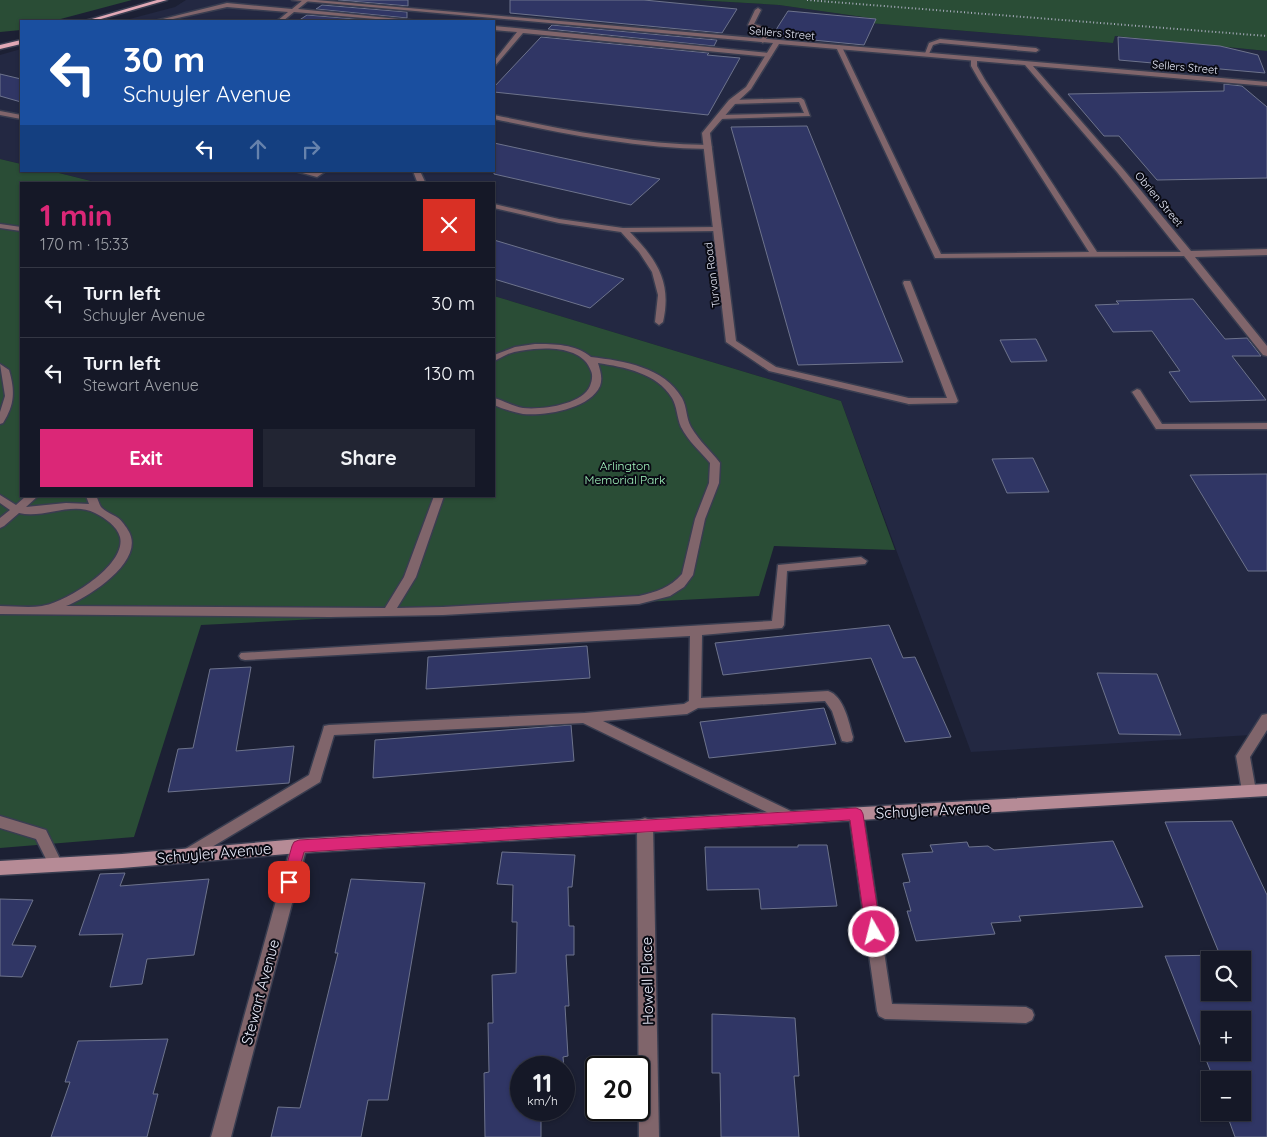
<!DOCTYPE html>
<meta charset="utf-8">
<style>
body{margin:0;font-family:Quicksand,sans-serif;background:#222533;color:#f1f3f6;height:100vh;display:flex;flex-direction:column;font-size:19px;white-space:nowrap}
*{box-sizing:border-box;margin:0}
p{font-size:16px;color:#9da0a7}
.icon{flex:none;width:28px;height:28px;fill:none;stroke:currentColor;stroke-width:2;stroke-linecap:round;stroke-linejoin:round}
.map{position:relative;flex:1;overflow:hidden}
.sheet{position:absolute;left:20px;top:182px;width:475px;height:315px;display:flex;flex-direction:column;background:#151827;border-radius:0px;box-shadow:0 1px 4px #0004,0 0 0 1px #343744}
.sheet>*{flex:none}
.guide{position:absolute;left:20px;top:20px;width:475px;height:152px;border-radius:0px;box-shadow:0 1px 4px #0004,0 0 0 1px #343744;background:#1a4fa0;color:#fff;overflow:hidden}
.tools{position:absolute;left:1201px;top:951px;display:grid;gap:10px}
.tools a{display:grid;place-items:center;width:50px;height:50px;border-radius:0px;background:#151827;box-shadow:0 1px 4px #0004,0 0 0 1px #343744;font-size:25px}
.speed{position:absolute;left:510px;top:1056px;display:flex;gap:10px;font-size:25px;font-weight:700;text-align:center}
.speed>*{display:grid;place-content:center;width:65px;height:65px;border-radius:50%;background:#151827;box-shadow:0 1px 4px #0004,0 0 0 1px #343744;line-height:1}
.speed small{font-size:12px;font-weight:400}
.speed .limit{border:2px solid #111;border-radius:8px;background:#fff;color:#111}
.pin{position:absolute;display:grid;place-items:center;width:42px;height:42px;color:#fff;margin:-21px;border-radius:10px;box-shadow:0 2px 8px #0006}
.me{position:absolute;width:55px;margin:-28px;rotate:352deg;stroke-linejoin:round;filter:drop-shadow(0 0 4px #0008)}
.turn{display:flex;align-items:center;gap:18px;height:105px;padding:0 20px;font-size:22px}
.turn .icon{width:65px;height:65px;stroke-width:2.5}
.turn b{display:block;font-size:35px;line-height:42px}
.lanes{display:flex;align-items:center;height:48px;padding:0 20px;background:#0003;justify-content:center;gap:25px;direction:ltr}
.lanes .off{opacity:.35}
.round{display:grid;place-items:center;flex:none;width:52px;height:52px;border-radius:0px;background:#222533}
.summary{display:flex;align-items:center;justify-content:space-between;height:85px;padding:0 20px}
h1{font-size:30px;font-weight:700;line-height:38px;color:#db2777}
.cta{display:flex;gap:10px;margin-top:auto;padding:10px 20px}
.cta a{flex:1;height:58px;border-radius:0px;background:#db2777;color:#fff;font-size:20px;font-weight:700;line-height:58px;text-align:center}
.cta a+a{background:#222533;color:#f1f3f6}
ul{padding:0;list-style:none}
li{display:flex;align-items:center;gap:15px;height:70px;padding:0 20px;border-top:1px solid #343744}
li div{flex:1}
li b{display:block;font-size:19px}
li em{font-style:normal}
.map>svg:first-child{display:block}
</style>
<div class="map">
<svg width="1267" height="1137" viewBox="0 0 1267 1137">
<rect width="100%" height="100%" fill="#1c2034"/>
<!-- built -->
<g fill="#232842">
<path d="M186 0H695L779 5 870 18V23L1113 43 1115 36 1267 51V734L971 752 841 401 494 296V184H104L51 171H494V21H122L175 7Z"/>
<path d="M21 49V164L0 159V55Z"/>
</g>
<!-- green -->
<g fill="#2a4d36">
<path d="M0 0H132L53 21H21V30L0 32Z"/>
<path d="M695 0H1267V51L1115 36 1113 43 869 23 870 18 779 5Z"/>
<path d="M0 159 21 164V171H51L103 184H21V496H494V296L841 401 895 550 774 546 759 596 201 625 134 837 0 848Z"/>
</g>
<!-- building -->
<g fill="#303665" stroke="#6d738c" fill-rule="evenodd">
<path d="M338 0H408V6Z"/>
<path d="M510 0H644L737 9 722 33 510 13Z"/>
<path d="M322 5 407 12V18L316 9Z"/>
<path d="M788 11 876 19 864 45 772 36Z"/>
<path d="M307 15 380 21H298Z"/>
<path d="M552 25 717 40 714 46 548 29Z"/>
<path d="M541 37 709 53 707 55 740 58 708 115 494 92V87Z"/>
<path d="M1118 37 1220 46 1258 55 1265 73 1119 60Z"/>
<path d="M0 74 21 79V102L0 96Z"/>
<path d="M1224 84 1242 86 1267 107V178L1157 180 1119 136H1104L1068 94 1224 91Z"/>
<path d="M807 126 903 362 798 365 731 127Z"/>
<path d="M494 143 660 179 631 205 494 174Z"/>
<path d="M494 240 624 279 590 308 494 279Z"/>
<path d="M1193 299 1225 339 1247 338 1261 356H1232L1266 400 1190 402 1169 372 1180 371 1152 331 1113 332 1095 305 1119 304 1116 301Z"/>
<path d="M1036 339 1047 361 1011 362 1000 340Z"/>
<path d="M1033 458 1049 492 1007 493 992 459Z"/>
<path d="M1267 474V571H1248L1190 475Z"/>
<path d="M889 625 903 658 915 657 951 737 905 742 871 658 723 675 715 643Z"/>
<path d="M587 646 590 678 426 689 428 657Z"/>
<path d="M251 667 236 751 294 746 289 783 168 792 178 749 193 748 210 669Z"/>
<path d="M1097 673 1157 674 1181 735 1119 734Z"/>
<path d="M824 708 836 744 709 758 700 722Z"/>
<path d="M571 725 574 761 373 778 375 740Z"/>
<path d="M1232 821 1267 895V1137H1235L1226 1112H1242V1080H1214L1165 956 1220 955 1165 822ZM1210 960H1242V992H1210ZM1210 1020H1242V1052H1210Z"/>
<path d="M1113 841 1143 907 1019 916 1021 921 991 923 995 934 916 941 907 911H911L903 883 910 882 902 854 933 852 930 845 967 842 969 847 988 846 994 850Z"/>
<path d="M798 845H827L837 906 761 909 759 889 707 890 705 847H798Z"/>
<path d="M502 852 575 855 572 887H568L569 926H574V955H566L569 1006H565L568 1056 563 1057 564 1068H521V1110H541V1137H485L484 1073 489 1072 488 1023H493L492 975 516 973 517 922H512L513 885 497 884Z"/>
<path d="M125 873 120 886 209 879 194 955 147 959 142 984 110 987 123 934 79 935 100 874Z"/>
<path d="M351 879 425 883 388 1100H368L361 1137H271L278 1107 300 1108 338 953H335Z"/>
<path d="M0 899 33 900 12 945 36 946 22 977 0 976Z"/>
<path d="M712 1014 795 1018 799 1076H794L799 1137H721L720 1073H712Z"/>
<path d="M168 1039 153 1094H158L147 1137H51L70 1082H65L78 1041Z"/>
</g>
<g fill="none" stroke-linecap="round" stroke-linejoin="round">
<defs>
<g id="lane">
<path d="M303 0 308 1 298 9 419 21H399L294 12 283 21H277L288 12 227 7 164 21H155L227 3 292 9Z"/>
<path d="M758 8 761 10 754 24 772 30 763 43 760 41 766 31 748 25 755 10Z"/>
<path d="M494 26 769 53 772 55 769 57 523 33 494 67V61L517 32 494 30Z"/>
<path d="M940 39 1036 48 1039 50 1036 52 940 43 933 45 928 56H924L929 43Z"/>
<path d="M839 45 842 47 941 254 1089 252 979 80 971 66V59L974 57 977 59V66L985 80 1097 252H1189L1193 254 1189 256 935 258 836 47Z"/>
<path d="M801 98 804 100 810 116 719 119 716 117 719 115 804 113 799 102 732 104 729 102 732 100Z"/>
<path d="M0 111 21 115V119L0 115Z"/>
<path d="M494 115C565 130 636 144 709 145L712 147 709 149C636 148 565 134 494 119Z"/>
<path d="M295 171H326L317 177Z"/>
<path d="M413 171H420L426 184H418Z"/>
<path d="M494 204 559 219 623 228 718 227 722 229 718 231 630 232C657 260 672 282 663 322L659 325 655 322 658 295 652 272 639 252 621 232 559 223 494 208Z"/>
<path d="M0 224 21 227V231L0 228Z"/>
<path d="M904 281H910L911 283 958 401 956 403 909 404 904 401 909 398H947L903 283Z"/>
<path d="M535 344C554 344 576 344 591 357 624 361 664 367 682 398 687 407 686 418 691 427 699 441 711 451 720 463L719 483 705 519 693 575 684 587 670 596 639 604 443 615 330 617 0 614V606C14 606 29 608 42 606 65 603 127 565 120 537 117 526 105 518 95 513 72 501 44 519 19 513L4 526 0 528V518L10 510 0 503V495L16 505 26 496H38L26 507 66 503 89 504 86 496H96C98 499 99 504 101 507 107 514 118 515 123 523 126 527 130 532 131 537 139 565 87 598 66 606L385 608 404 577 434 496H444L416 577 397 608 443 607 639 596C656 592 670 588 682 574L695 519 709 483 710 463C700 451 688 441 681 427 677 418 677 406 672 398 657 373 624 367 598 363 600 370 603 378 600 386 590 409 545 416 523 414 513 412 503 409 494 405V398C504 401 513 406 523 408 541 410 582 405 590 386 592 381 593 375 591 371 584 349 554 347 534 349 526 350 516 351 508 354 503 356 499 359 494 361V355L515 347Z"/>
<path d="M0 364 9 370C15 391 15 404 3 423L0 424V412L5 396Z"/>
<path d="M1137 389 1140 390 1162 424 1267 423V429H1156L1132 392Z"/>
<path d="M861 557 867 561 865 564 787 571 784 625 782 628 702 635 701 698 828 691C844 696 849 723 853 737L852 741 847 742 842 741 832 711 825 701 698 708 687 714 603 721 797 814 799 818 797 822 792 824 787 822 583 723 334 735 320 782 192 859 187 861 182 859 180 855 182 851 309 775 323 730 324 726 329 725 585 713 684 704 689 701 690 636 245 660 241 659 239 656 241 653 772 621 778 565Z"/>
<path d="M1267 714V730L1250 757 1256 791 1254 795 1249 797 1244 795 1242 791 1236 756 1262 715Z"/>
<path d="M856 808 861 810 863 814 892 1004 1026 1007 1032 1010 1034 1015 1032 1020 1026 1023 885 1019 879 1016 877 1011 849 814 851 810Z"/>
<path d="M0 816 46 830 63 865 61 869 56 871 51 869 36 839 0 828Z"/>
</g>
<g id="street">
<path d="M292 0H316L1267 82V86L1033 66 1123 169 1191 251 1267 249V255L1195 257 1267 346V356L1263 355 1117 172 1025 65 779 44 751 89 735 104 710 133 736 341 776 367 913 399 914 401 909 404 769 371 726 342 702 133 729 100 746 87 773 43Z"/>
<path d="M645 818 650 820 653 825 659 1137H639L637 825 640 820Z"/>
<path d="M299 839 305 841 307 846 231 1137H211L291 846 293 841Z"/>
</g>
<path id="secondary" d="M1267 784V796L299 853 122 868 0 875V861L122 854 299 839Z"/>
<g id="primary">
<path d="M157 0H167L94 21H85Z"/>
<path d="M21 40V44L0 49V45Z"/>
</g>
</defs>
<!-- lane casing -->
<use href="#lane" stroke="#393d50" stroke-width="3"/>
<!-- street casing -->
<use href="#street" stroke="#393d50" stroke-width="3"/>
<!-- secondary casing -->
<use href="#secondary" stroke="#393d50" stroke-width="3"/>
<!-- primary casing -->
<use href="#primary" stroke="#393d50" stroke-width="3"/>
<!-- lane -->
<use href="#lane" fill="#80656b" fill-rule="evenodd"/>
<!-- street -->
<use href="#street" fill="#80656b" fill-rule="evenodd"/>
<!-- secondary -->
<use href="#secondary" fill="#b68b96" fill-rule="evenodd"/>
<!-- primary -->
<use href="#primary" fill="#e1a9b6" fill-rule="evenodd"/>
<!-- rail -->
<path stroke="#aaadbe" stroke-width="2" stroke-dasharray="1 2.5" stroke-linecap="butt" d="M807 0 1267 36"/>
</g>
<!-- route -->
<path fill="#db2777" stroke="#8e194d" d="M856 808 861 810 863 814 881 932 879 937 874 939 868 937 866 932 850 820 304 852 294 887 289 889 284 887 282 882 292 846 294 842 299 840Z"/>
<g text-anchor="middle" dominant-baseline="central" stroke-width="4" stroke-linejoin="round" paint-order="stroke">
<!-- far-street labels -->
<g font-size="11" fill="#ebeefd" stroke="#090a13">
<text transform="translate(782 33) rotate(5)">Sellers Street</text>
<text transform="translate(1185 67) rotate(5)">Sellers Street</text>
<text transform="translate(1159 199) rotate(50)">Obrien Street</text>
<text transform="translate(712 275) rotate(-97)">Turvan Road</text>
</g>
<!-- park labels -->
<g font-size="12" fill="#a3f6bf" stroke="#090a13">
<text x="625" y="465">Arlington<tspan x="625" dy="14">Memorial Park</tspan></text>
</g>
<!-- near-street labels -->
<g font-size="15" fill="#ebeefd" stroke="#090a13">
<text transform="translate(933 810) rotate(-3)">Schuyler Avenue</text>
<text transform="translate(214 853) rotate(-5)">Schuyler Avenue</text>
<text transform="translate(647 981) rotate(-91)">Howell Place</text>
<text transform="translate(260 992) rotate(-75)">Stewart Avenue</text>
</g>
</g>
</svg>
<div class="tools">
<a><svg class="icon" aria-label="search" viewBox="0 0 24 24"><circle cx="10" cy="10" r="6"/><path d="M15 15l6 6"/></svg></a>
<a>+</a>
<a>−</a>
</div>
<div class="speed"><div>11<small>km/h</small></div><div class="limit">20</div></div>
<div class="pin" style="left:289px;top:882px;background:#d93025"><svg class="icon" aria-label="arrive" viewBox="0 0 24 24"><path d="M6 21V4h12l-3 4 3 4H6"/></svg></div>
<svg class="me" style="left:874px;top:932px" viewBox="-20 -20 40 40"><circle r="17" fill="#db2777" stroke="#fff" stroke-width="3"/><path d="M0-11L8 9 0 5-8 9z" fill="#fff"/></svg>
<div class="guide">
<div class="turn"><svg class="icon" aria-label="left" viewBox="0 0 24 24"><path d="M17 20v-9H6M10 6l-5 5 5 5"/></svg><div><b>30 m</b>Schuyler Avenue</div></div>
<div class="lanes"><svg class="icon" aria-label="left" viewBox="0 0 24 24"><path d="M17 20v-9H6M10 6l-5 5 5 5"/></svg><svg class="icon off" aria-label="ahead" viewBox="0 0 24 24"><path d="M12 20V5M6 11l6-6 6 6"/></svg><svg class="icon off" aria-label="right" viewBox="0 0 24 24"><path d="M7 20v-9h11M14 6l5 5-5 5"/></svg></div>
</div>
<section class="sheet">
<div class="summary"><div><h1>1 min</h1><p>170 m · 15:33</p></div><a class="round" style="background:#d93025;color:#fff"><svg class="icon" aria-label="close" viewBox="0 0 24 24"><path d="M6 6l12 12M18 6L6 18"/></svg></a></div>
<ul>
<li><svg class="icon" aria-label="left" viewBox="0 0 24 24"><path d="M17 20v-9H6M10 6l-5 5 5 5"/></svg><div><b>Turn left</b><p>Schuyler Avenue</p></div><em>30 m</em></li>
<li><svg class="icon" aria-label="left" viewBox="0 0 24 24"><path d="M17 20v-9H6M10 6l-5 5 5 5"/></svg><div><b>Turn left</b><p>Stewart Avenue</p></div><em>130 m</em></li>
</ul>
<div class="cta"><a>Exit</a><a>Share</a></div>
</section>
</div>
